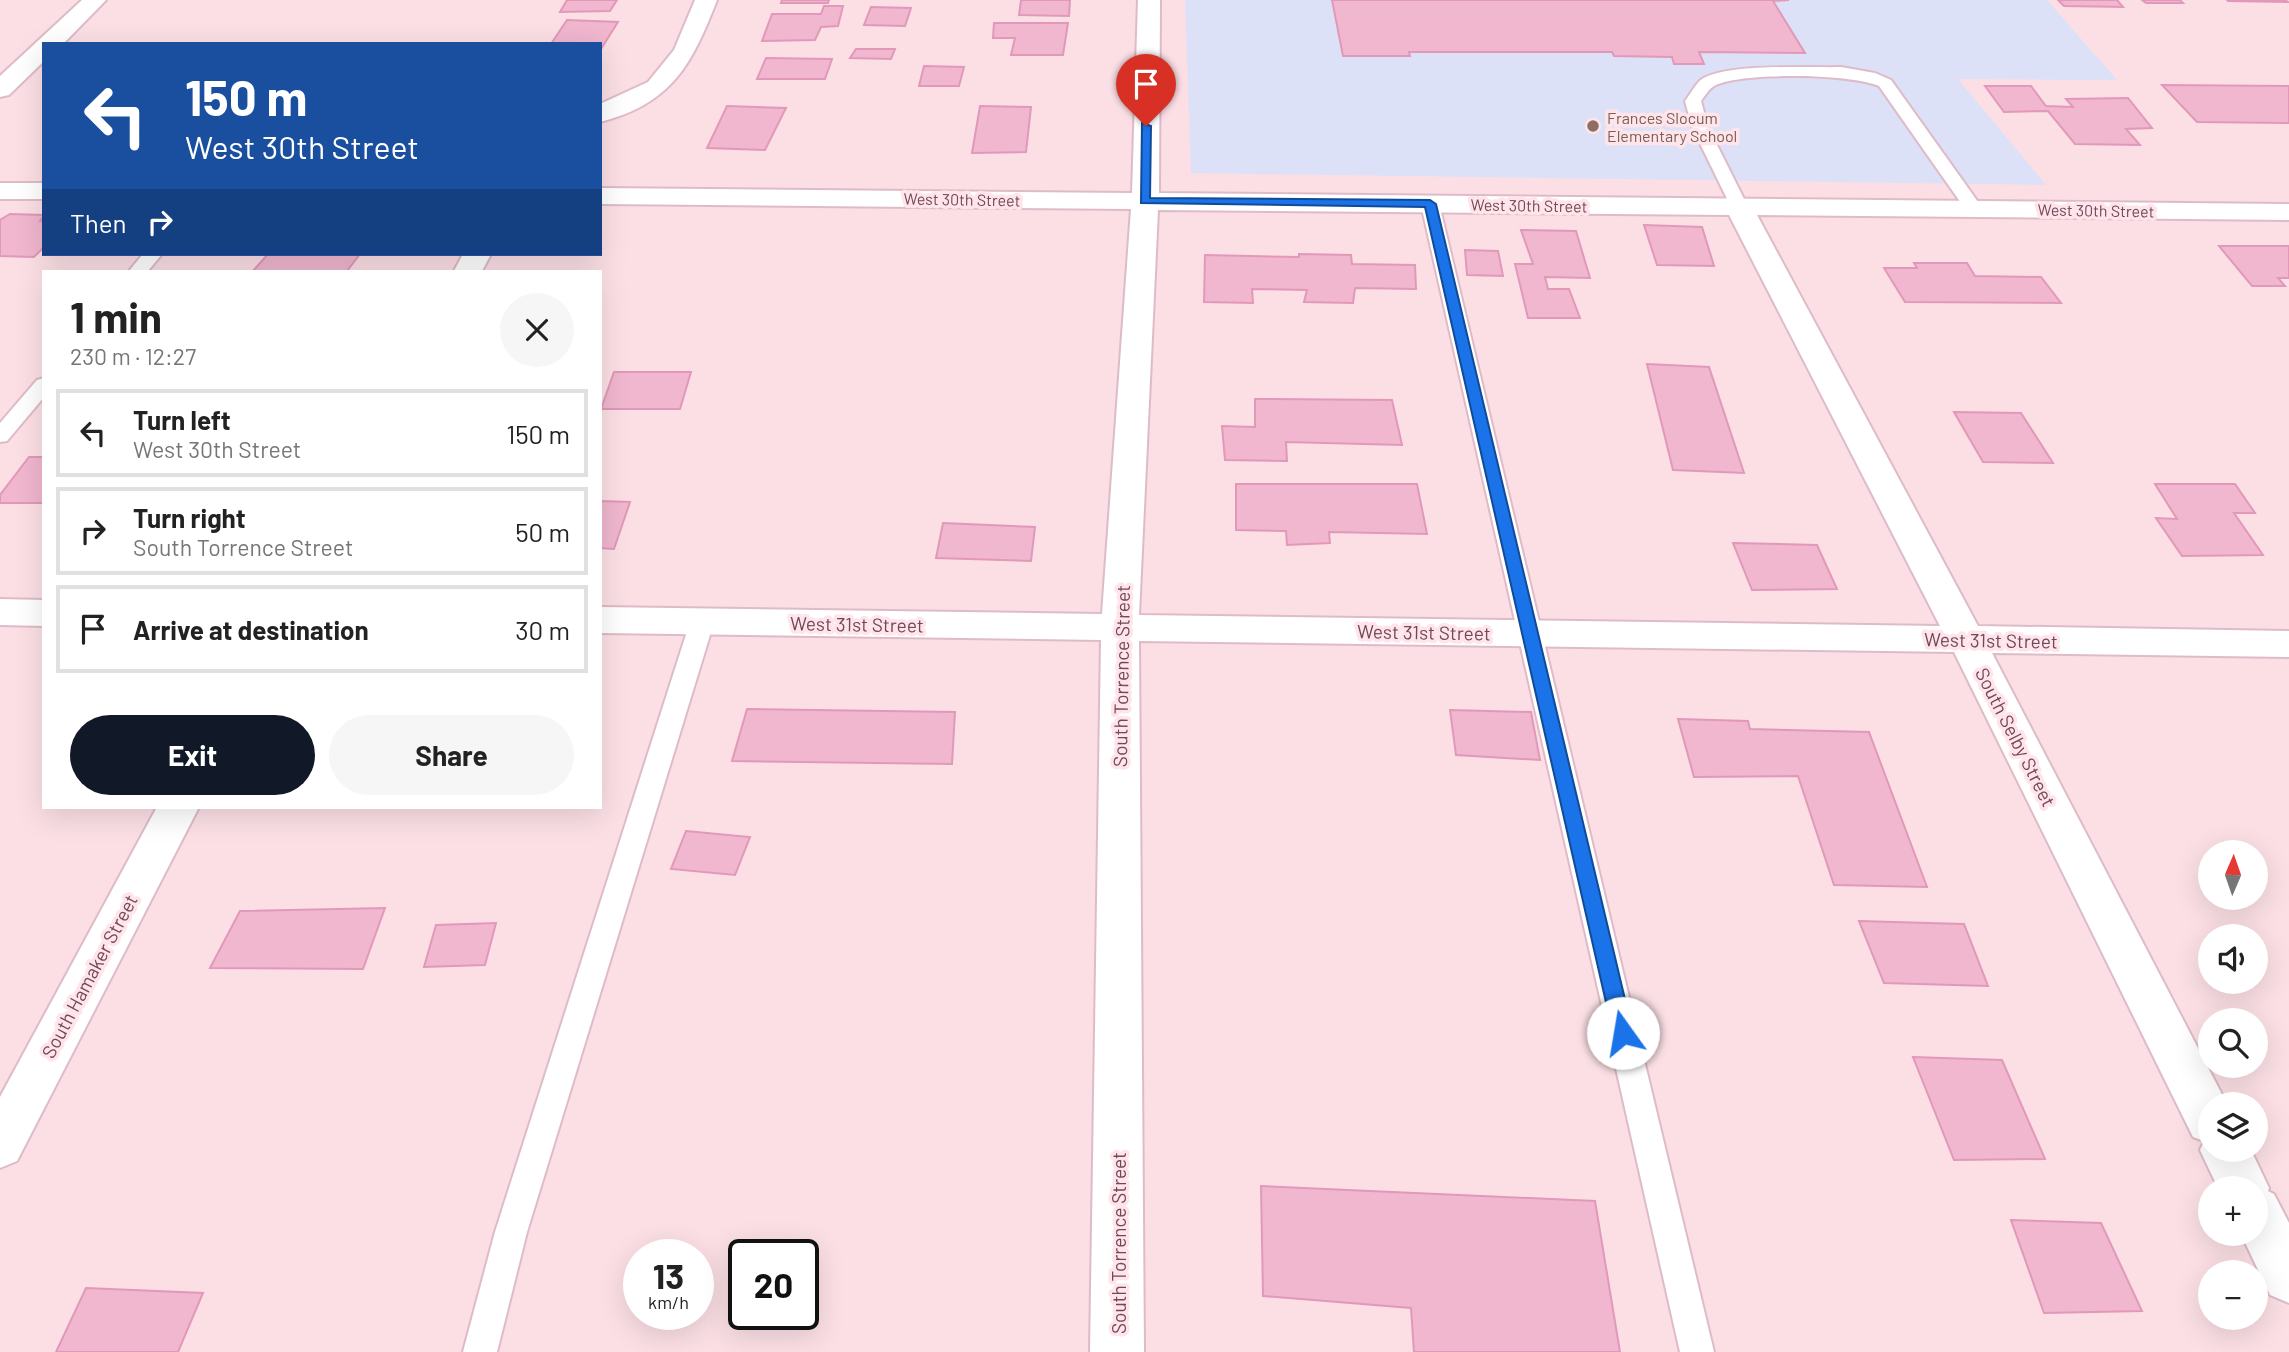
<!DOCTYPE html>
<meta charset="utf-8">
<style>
body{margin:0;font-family:Barlow,sans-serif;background:#f6f6f6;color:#222;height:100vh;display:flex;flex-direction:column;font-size:26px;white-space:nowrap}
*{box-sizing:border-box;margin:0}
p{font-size:23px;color:#767676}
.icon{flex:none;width:38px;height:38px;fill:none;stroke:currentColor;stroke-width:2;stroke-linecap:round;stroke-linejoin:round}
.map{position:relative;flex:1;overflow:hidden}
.side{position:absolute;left:42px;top:270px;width:560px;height:539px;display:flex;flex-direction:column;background:#fff;border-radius:0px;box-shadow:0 7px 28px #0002}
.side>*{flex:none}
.hud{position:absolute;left:42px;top:42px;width:560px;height:214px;border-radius:0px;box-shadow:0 7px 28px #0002;background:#1a4fa0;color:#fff;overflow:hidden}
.needle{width:46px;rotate:2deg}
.buttons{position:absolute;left:2198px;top:840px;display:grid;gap:14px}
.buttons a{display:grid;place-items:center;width:70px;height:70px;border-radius:50%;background:#fff;box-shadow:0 7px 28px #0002;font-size:35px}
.speed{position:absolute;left:623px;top:1239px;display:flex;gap:14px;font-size:35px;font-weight:700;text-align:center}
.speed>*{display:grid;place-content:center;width:91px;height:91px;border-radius:50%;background:#fff;box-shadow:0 7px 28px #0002;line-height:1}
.speed small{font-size:18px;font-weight:400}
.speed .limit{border:4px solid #111;border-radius:10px;background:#fff;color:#111}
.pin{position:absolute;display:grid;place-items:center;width:60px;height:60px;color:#fff;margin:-72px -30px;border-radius:50% 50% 50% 0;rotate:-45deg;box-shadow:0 0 7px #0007}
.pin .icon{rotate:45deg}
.me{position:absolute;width:77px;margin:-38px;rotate:347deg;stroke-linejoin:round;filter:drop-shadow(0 0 5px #0008)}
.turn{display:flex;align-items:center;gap:24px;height:147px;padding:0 28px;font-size:32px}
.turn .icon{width:91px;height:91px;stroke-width:2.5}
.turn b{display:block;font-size:49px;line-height:60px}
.then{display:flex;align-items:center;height:66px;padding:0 28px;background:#0003;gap:14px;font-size:26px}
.round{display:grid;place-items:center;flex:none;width:74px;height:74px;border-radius:37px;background:#f6f6f6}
.summary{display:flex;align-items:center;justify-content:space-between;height:119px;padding:0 28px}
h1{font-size:42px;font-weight:700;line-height:52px}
.button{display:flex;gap:14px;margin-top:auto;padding:14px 28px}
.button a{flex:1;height:80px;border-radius:42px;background:#111827;color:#fff;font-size:28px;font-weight:700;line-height:80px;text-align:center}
.button a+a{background:#f6f6f6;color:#222}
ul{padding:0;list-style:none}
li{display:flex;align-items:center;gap:21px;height:88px;margin:0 14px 10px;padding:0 14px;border:4px solid #e0e0e0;border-radius:0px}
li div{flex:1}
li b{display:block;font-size:26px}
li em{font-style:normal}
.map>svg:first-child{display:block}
</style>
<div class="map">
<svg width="2289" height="1352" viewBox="0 0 2289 1352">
<rect width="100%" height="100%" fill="#fbdfe5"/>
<!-- education -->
<path fill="#dce1f7" d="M1185 0H2047L2117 80 1958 79 2046 185 1191 173Z"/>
<!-- building -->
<g fill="#f0b7cf" stroke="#e298b9" stroke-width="2">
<path d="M567 0H617L610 11 560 12Z"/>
<path d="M782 0H829L828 3H781Z"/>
<path d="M1021 0H1070L1069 16 1019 15Z"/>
<path d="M1332 0H1789L1773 1 1805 53 1699 52 1704 64H1674L1672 57 1614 56 1612 52H1409L1410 56H1343Z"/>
<path d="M2058 0H2117L2123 7 2064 6Z"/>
<path d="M2142 0H2180L2183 3H2146Z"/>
<path d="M2227 0H2285L2288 2 2228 1Z"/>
<path d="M824 6H843L838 26 821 27 815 40 762 41 772 14H821Z"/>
<path d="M871 7 911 8 905 26 864 25Z"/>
<path d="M567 20 618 22 601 49 600 44H551Z"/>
<path d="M994 23H1068L1063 55H1011L1015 38H993Z"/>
<path d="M856 49H895L891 59 850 58Z"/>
<path d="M766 58 832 59 825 79H757Z"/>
<path d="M924 66 964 67 959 86H919Z"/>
<path d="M2162 85 2289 86V123L2197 122Z"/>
<path d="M1985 86H2031L2046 106 2073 107 2066 99 2128 98 2152 128 2126 129 2140 145 2075 144 2048 111 2004 112Z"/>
<path d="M727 106 786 108 765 150 707 148Z"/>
<path d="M980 106 1031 107 1026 152 972 153Z"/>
<path d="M10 214 44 215 40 221H44V247L34 257 0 256V220Z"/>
<path d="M1644 225 1702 227 1714 266 1657 265Z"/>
<path d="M1521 230 1576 231 1590 278 1545 277 1548 289H1569L1580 318H1528L1515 264H1533Z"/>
<path d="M2219 246H2289V278H2278L2285 286H2252Z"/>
<path d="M1465 250 1498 251 1503 276 1467 275Z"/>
<path d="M268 254H360L347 271H253Z"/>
<path d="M1299 254 1351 255 1352 264 1415 265 1416 289 1355 288 1353 303 1304 302 1307 290 1252 289 1253 303 1204 302 1205 255 1299 257Z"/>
<path d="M1914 263H1967L1975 276 2041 277 2061 303 1905 302 1884 268H1917Z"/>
<path d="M1647 364 1709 367 1744 473 1673 470Z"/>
<path d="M614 372H691L680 409H601Z"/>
<path d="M1255 399 1392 400 1402 445 1286 442 1287 461 1225 460 1222 426 1255 427Z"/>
<path d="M1954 412 2021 413 2053 463 1983 462Z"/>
<path d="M29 457H44V503H0V495Z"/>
<path d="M1236 484H1417L1427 534 1329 532 1330 543 1287 545 1286 531 1236 530Z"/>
<path d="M2155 484H2235L2255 513H2234L2263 555 2182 556 2156 518 2177 519Z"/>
<path d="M600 501 630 502 614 549 600 548Z"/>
<path d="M943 523 1035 527 1031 561 936 558Z"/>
<path d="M1733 543 1817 545 1837 589 1752 590Z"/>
<path d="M747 709 955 712 952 764 732 761Z"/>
<path d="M1450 710 1531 712 1540 760 1456 755Z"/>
<path d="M1678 719 1748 721 1750 729 1869 732 1927 887 1834 885 1798 776 1694 777Z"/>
<path d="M686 831 750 837 735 875 671 869Z"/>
<path d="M385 908 363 969 210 968 240 911Z"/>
<path d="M1859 921 1964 924 1988 986 1884 983Z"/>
<path d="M496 923 485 965 424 967 436 925Z"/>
<path d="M1913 1057 2002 1060 2045 1159 1954 1160Z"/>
<path d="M1261 1186 1595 1201 1620 1352H1414L1411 1308 1263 1296Z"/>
<path d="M2011 1220 2101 1223 2142 1311 2044 1313Z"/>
<path d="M86 1288 203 1293 178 1352H56Z"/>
</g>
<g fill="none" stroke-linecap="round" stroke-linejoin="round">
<defs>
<g id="service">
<path d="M1841 67 1875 73 1891 80 1983 209 1980 213H1968L1879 86C1851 74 1744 72 1716 85 1709 88 1705 96 1701 101L1708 127 1748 207 1745 211H1733L1692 127 1685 101C1690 95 1696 83 1702 79 1729 63 1808 68 1841 67Z"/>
<path d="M1430 199 1439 204 1714 1352H1680L1421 204Z"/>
<path d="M143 254H162L148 271H129Z"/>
<path d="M44 378V397L7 441 0 442V423L37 380Z"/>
<path d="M702 614 710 616 714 622 527 1232 497 1352H463L495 1232 690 622 694 616Z"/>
</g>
<g id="minor">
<path d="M82 0H106L63 44H44V61L9 95 0 97V76Z"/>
<path d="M695 0H717C692 64 672 104 600 122V104L648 82 674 50Z"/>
<path d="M1138 0H1160L1159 193 2289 204V220L1757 215 1978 626 2289 631V657L1992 653 2227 1104H2210V1150H2251L2269 1188 2268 1191 2274 1194 2289 1223V1303L2270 1295 2241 1234H2256V1188H2218L2200 1150 2204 1141 2193 1137 1954 652 1139 641 1144 1352H1090L1101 640 600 633V607L1102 614 1131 209 600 204V188L1132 193ZM1158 210 1729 215 1940 626 1139 615Z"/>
<rect x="0" y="183" width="44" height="16"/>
<path d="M463 254H491L482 271H454Z"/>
<path d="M0 599 44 600V626L0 625Z"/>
<path d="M157 807H199L17 1161 0 1168V1097Z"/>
</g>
</defs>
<!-- service casing -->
<use href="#service" stroke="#debbc8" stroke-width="4"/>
<!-- minor casing -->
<use href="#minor" stroke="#debbc8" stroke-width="4"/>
<!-- service -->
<use href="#service" fill="#fff" fill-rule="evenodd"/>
<!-- minor -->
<use href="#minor" fill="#fff" fill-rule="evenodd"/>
</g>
<!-- route -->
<path fill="#1a73e8" stroke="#114b97" stroke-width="2" d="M1142 123 1151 126 1150 198 1430 200 1436 204 1633 1033 1630 1039 1623 1041 1616 1039 1613 1033 1425 207 1141 203Z"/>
<!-- markers -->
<circle fill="#8d6e63" stroke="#ffe4ea" stroke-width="2.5" cx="1593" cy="126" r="7"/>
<g text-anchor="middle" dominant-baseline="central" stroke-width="7" stroke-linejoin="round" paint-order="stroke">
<!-- far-education labels -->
<g font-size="16" fill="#785e54" stroke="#ffe4ea" text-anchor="start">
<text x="1607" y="117">Frances Slocum<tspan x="1607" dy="18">Elementary School</tspan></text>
</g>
<!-- far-street labels -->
<g font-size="16" fill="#70485b" stroke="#ffe4ea">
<text transform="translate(962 199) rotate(1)">West 30th Street</text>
<text transform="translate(1529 205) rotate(1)">West 30th Street</text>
<text transform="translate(2096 210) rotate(1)">West 30th Street</text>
</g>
<!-- street labels -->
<g font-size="19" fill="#70485b" stroke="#ffe4ea">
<text transform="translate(857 624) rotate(1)">West 31st Street</text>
<text transform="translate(1424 632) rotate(1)">West 31st Street</text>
<text transform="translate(1991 640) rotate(1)">West 31st Street</text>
<text transform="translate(1121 676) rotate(-89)">South Torrence Street</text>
<text transform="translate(2016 737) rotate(63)">South Selby Street</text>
<text transform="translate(89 976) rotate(-62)">South Hamaker Street</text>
<text transform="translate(1118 1243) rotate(-90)">South Torrence Street</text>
</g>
</g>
</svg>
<div class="buttons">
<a><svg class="needle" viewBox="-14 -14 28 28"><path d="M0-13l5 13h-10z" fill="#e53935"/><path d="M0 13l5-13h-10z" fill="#767676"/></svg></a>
<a><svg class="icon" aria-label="sound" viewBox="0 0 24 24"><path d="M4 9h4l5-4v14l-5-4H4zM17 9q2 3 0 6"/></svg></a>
<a><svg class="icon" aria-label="search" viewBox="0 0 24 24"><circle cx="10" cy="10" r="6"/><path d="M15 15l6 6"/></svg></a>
<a><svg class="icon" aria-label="layers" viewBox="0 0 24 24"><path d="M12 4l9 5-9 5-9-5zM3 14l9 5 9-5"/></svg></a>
<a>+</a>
<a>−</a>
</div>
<div class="speed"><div>13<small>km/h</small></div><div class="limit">20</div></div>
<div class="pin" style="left:1146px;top:126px;background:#d93025"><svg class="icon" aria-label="arrive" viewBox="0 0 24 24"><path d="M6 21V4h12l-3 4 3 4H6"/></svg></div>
<svg class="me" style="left:1623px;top:1033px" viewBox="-20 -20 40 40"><circle r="19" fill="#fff"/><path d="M0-13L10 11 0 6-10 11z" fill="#1a73e8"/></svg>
<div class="hud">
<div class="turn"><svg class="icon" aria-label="left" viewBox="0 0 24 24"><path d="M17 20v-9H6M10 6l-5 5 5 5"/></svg><div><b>150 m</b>West 30th Street</div></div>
<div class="then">Then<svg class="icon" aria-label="right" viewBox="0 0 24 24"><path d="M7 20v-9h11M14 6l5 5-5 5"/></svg></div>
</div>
<section class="side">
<div class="summary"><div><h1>1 min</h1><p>230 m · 12:27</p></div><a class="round"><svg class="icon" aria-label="close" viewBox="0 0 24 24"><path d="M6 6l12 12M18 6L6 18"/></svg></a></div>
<ul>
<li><svg class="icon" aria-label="left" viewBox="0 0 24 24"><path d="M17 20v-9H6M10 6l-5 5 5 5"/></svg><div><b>Turn left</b><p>West 30th Street</p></div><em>150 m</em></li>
<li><svg class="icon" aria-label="right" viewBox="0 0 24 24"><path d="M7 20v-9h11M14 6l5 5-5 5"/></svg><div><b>Turn right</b><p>South Torrence Street</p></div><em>50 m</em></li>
<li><svg class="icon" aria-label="arrive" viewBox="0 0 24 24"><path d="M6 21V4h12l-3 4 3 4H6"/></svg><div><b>Arrive at destination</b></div><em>30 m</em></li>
</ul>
<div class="button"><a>Exit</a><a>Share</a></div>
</section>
</div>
